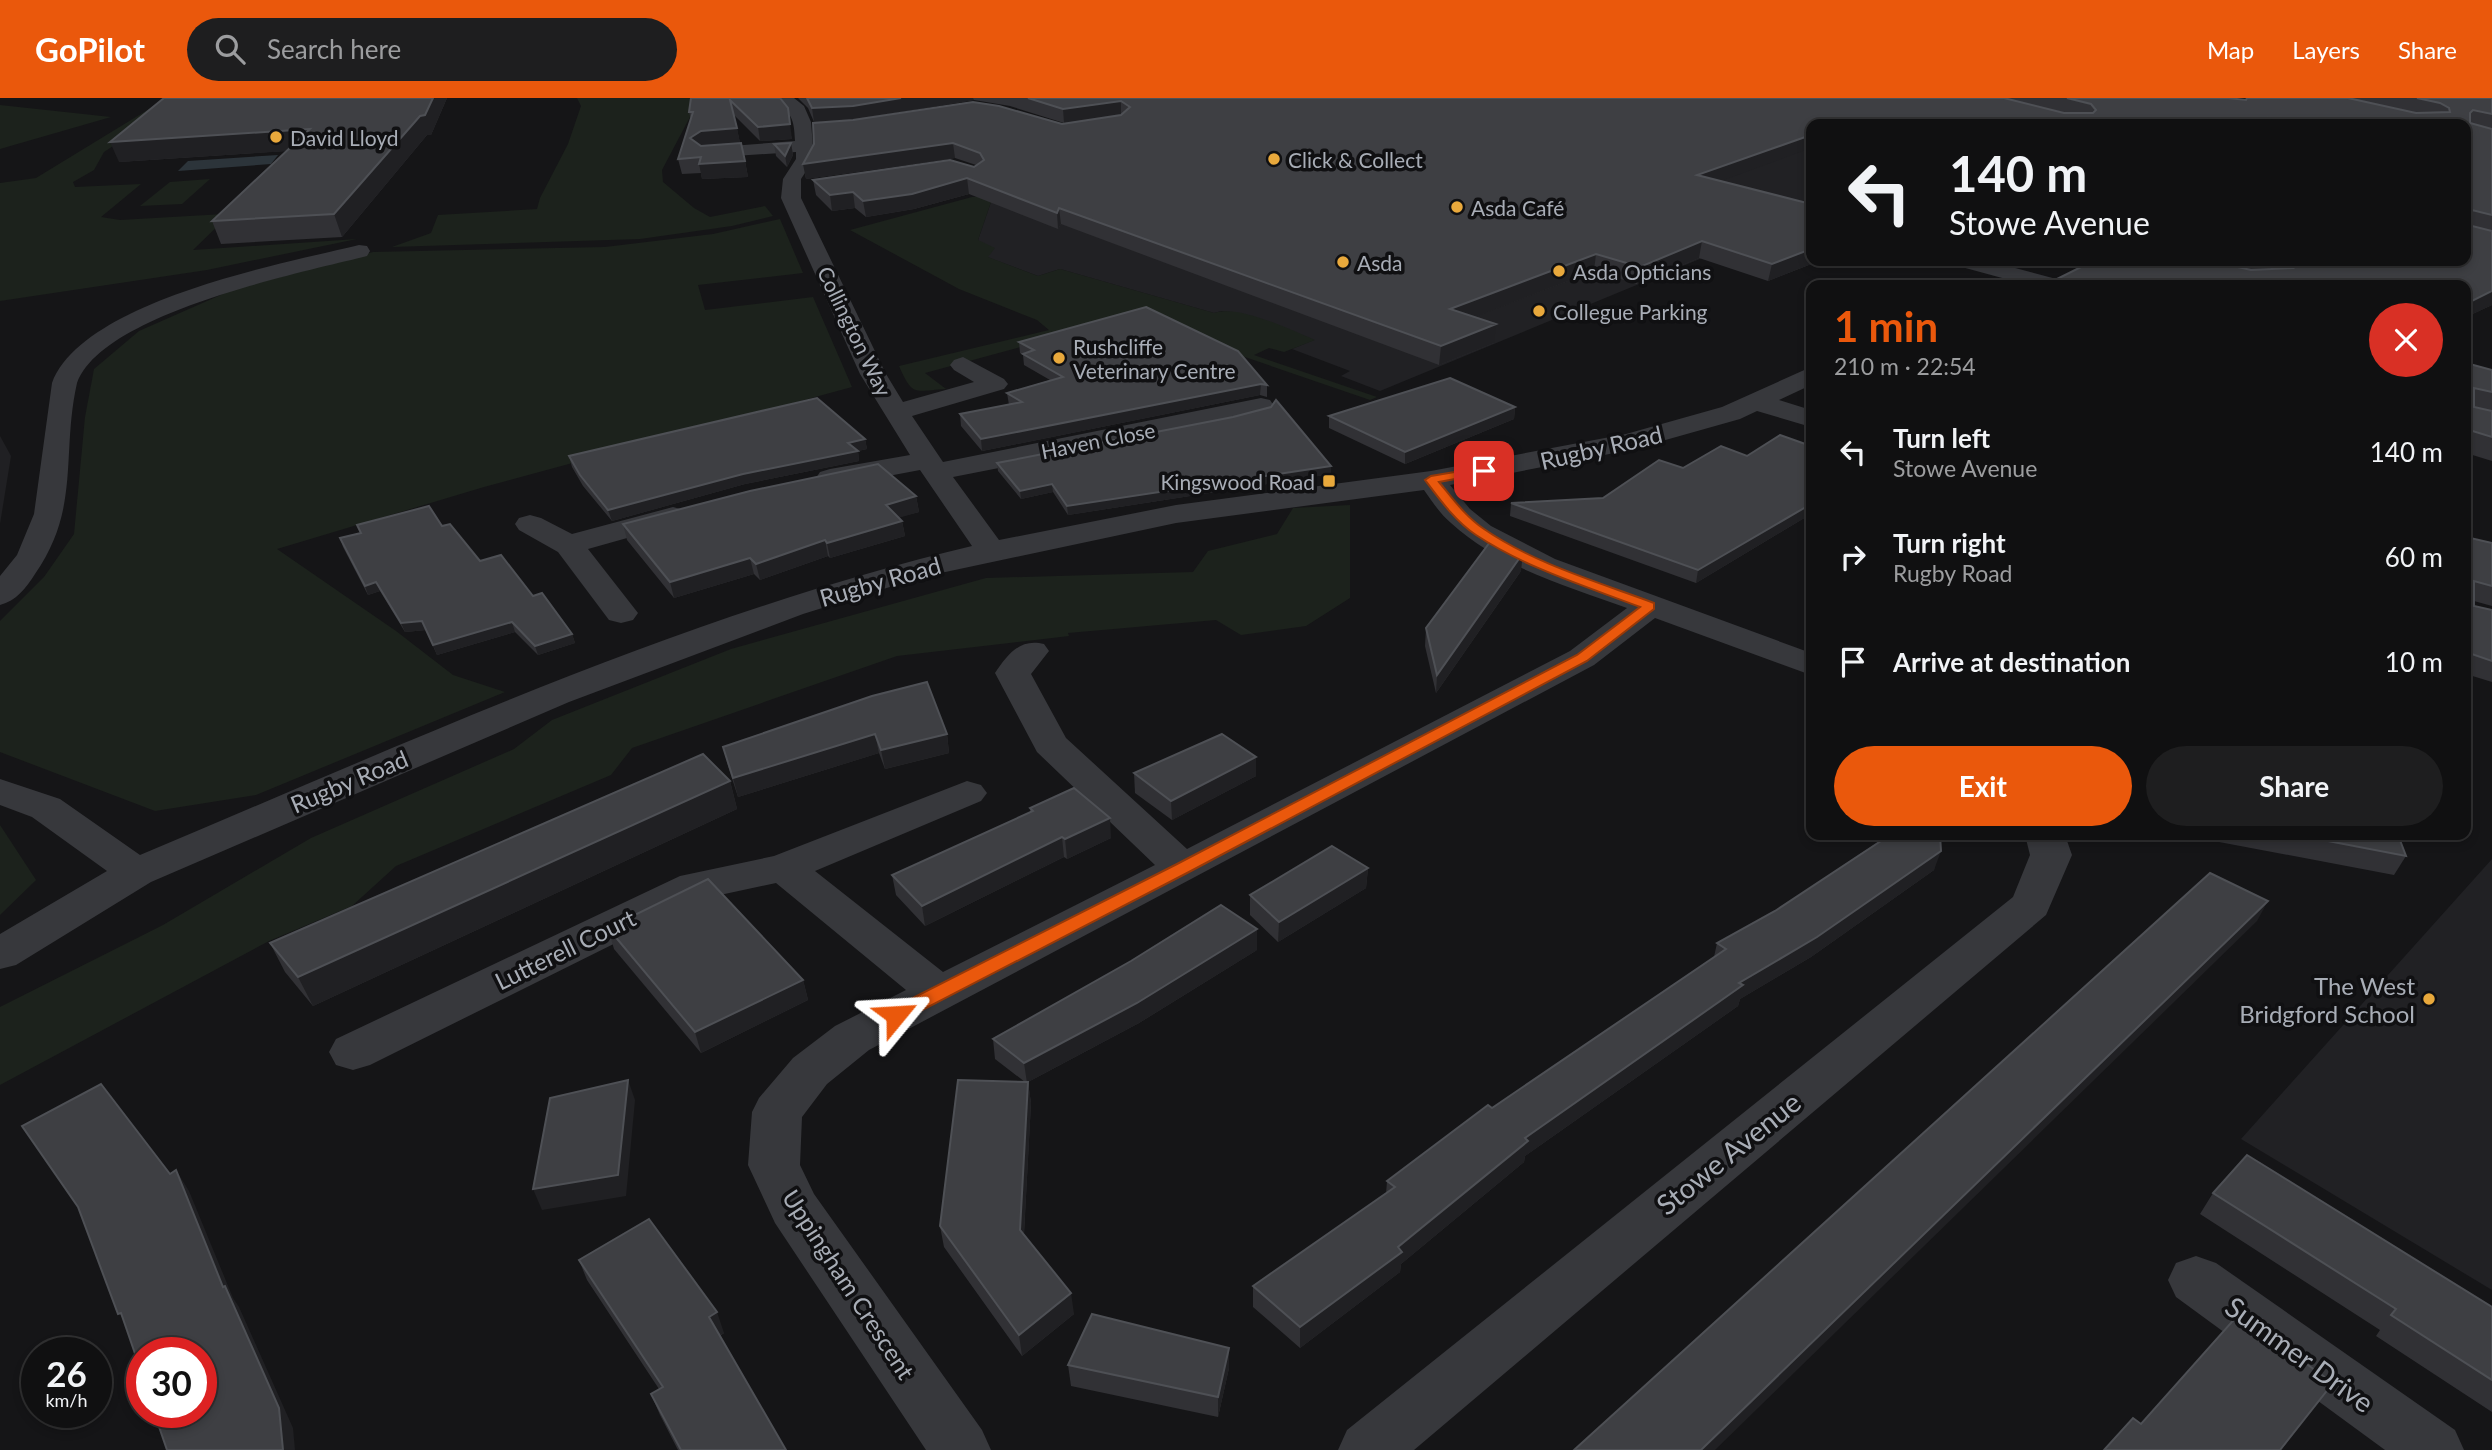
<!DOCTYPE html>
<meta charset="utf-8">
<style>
body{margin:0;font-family:Lato,sans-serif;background:#1e1e1f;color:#f1f3f6;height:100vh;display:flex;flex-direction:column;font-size:26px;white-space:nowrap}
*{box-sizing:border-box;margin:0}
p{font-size:23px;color:#9c9d9f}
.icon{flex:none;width:38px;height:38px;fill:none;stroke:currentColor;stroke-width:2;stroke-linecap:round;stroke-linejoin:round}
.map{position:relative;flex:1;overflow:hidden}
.drawer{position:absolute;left:1806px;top:182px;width:665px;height:560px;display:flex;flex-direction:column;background:#101011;border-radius:14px;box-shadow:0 4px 10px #0003,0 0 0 2px #303031}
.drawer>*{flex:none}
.banner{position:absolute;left:1806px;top:21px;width:665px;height:147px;border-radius:14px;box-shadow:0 4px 10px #0003,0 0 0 2px #303031;background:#101011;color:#f1f3f6;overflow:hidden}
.speed{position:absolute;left:21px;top:1239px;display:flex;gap:14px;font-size:35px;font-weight:700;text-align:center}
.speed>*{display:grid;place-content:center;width:91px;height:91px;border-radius:50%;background:#101011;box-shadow:0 4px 10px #0003,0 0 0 2px #303031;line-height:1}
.speed small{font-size:18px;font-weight:400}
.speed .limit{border:10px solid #d22;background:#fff;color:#111}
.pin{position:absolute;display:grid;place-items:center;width:60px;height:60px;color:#fff;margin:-30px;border-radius:14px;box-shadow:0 4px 10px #0006}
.me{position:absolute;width:77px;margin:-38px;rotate:63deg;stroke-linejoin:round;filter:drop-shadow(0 0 5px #0008)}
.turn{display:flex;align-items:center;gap:24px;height:147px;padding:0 28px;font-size:32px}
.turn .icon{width:91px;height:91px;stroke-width:2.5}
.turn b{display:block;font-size:49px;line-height:60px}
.round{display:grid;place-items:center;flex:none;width:74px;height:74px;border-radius:37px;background:#1e1e1f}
.summary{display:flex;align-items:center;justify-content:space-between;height:119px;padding:0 28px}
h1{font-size:42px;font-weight:700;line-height:52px;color:#ea580c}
.action{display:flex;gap:14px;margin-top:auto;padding:14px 28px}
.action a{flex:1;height:80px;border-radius:42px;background:#ea580c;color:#fff;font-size:28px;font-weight:700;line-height:80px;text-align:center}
.action a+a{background:#1e1e1f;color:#f1f3f6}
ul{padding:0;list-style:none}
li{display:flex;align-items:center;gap:21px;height:105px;padding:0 28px}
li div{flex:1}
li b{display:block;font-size:26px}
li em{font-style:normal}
header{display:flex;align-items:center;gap:42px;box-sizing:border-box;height:98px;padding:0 35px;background:#ea580c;color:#fff}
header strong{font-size:33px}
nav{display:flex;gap:38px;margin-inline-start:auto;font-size:24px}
.search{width:490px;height:63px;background:#1e1e1f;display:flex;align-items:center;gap:18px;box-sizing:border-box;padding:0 24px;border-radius:38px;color:#9c9d9f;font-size:26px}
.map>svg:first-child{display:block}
</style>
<header>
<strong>GoPilot</strong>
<div class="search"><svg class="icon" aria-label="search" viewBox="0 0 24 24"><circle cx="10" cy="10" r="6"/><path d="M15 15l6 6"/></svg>Search here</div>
<nav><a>Map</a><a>Layers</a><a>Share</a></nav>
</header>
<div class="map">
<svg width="2492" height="1352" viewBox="0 0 2492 1352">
<rect width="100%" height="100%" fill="#151517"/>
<!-- built -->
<g fill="#212124">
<path d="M1937 0 1996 26 1809 24 1811 115 1380 293 1341 278 1350 273 1292 251 1314 242 1274 226 1231 214 1222 213 1214 215 1060 171 1038 178 987 159 978 142 991 104Z"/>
<path d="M2492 761V1192L2241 1041Z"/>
</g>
<!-- green -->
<g fill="#1c221c">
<path d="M167 0 145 27 104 54 94 72 73 84 75 89 141 86 101 119 120 122 224 116 227 119 193 152 357 141 207 172 0 203V85L36 80Z"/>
<path d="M577 0H700L662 72 663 84 694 110 710 119 765 108 773 118 732 128 640 141 392 149 431 135 438 117 537 111 540 100 568 46 581 8Z"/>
<path d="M0 7 111 19 0 51Z"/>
<path d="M210 81 182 106 140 108 170 84Z"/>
<path d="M998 97 991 104 978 142 995 150 988 159 1038 178 1060 171 1214 215C1238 206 1291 232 1315 242L1284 254 1269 250 1254 257 1377 299 1370 302 1207 246 1068 236 925 275 946 291C913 293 913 299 899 268L1049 232 1037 222 959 191 850 132 972 99Z"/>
<path d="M780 121 803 175 698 187 705 212 813 199 852 289 484 389 277 451 396 533 453 577 505 594 256 697 155 713 0 654V523L44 479 74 436 85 319 94 271 139 233 232 192 373 154 605 149 713 136Z"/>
<path d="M1350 407V500L1306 528 1241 537 1216 522 1068 535 1069 538 897 558 632 650 611 677 396 768 352 808 269 843 0 987V909L163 827 311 740 514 651 552 622 731 551 986 480 1193 474 1208 453 1277 436 1293 410Z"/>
<path d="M0 727 36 782 0 817Z"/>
</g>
<!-- water -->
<path fill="#2c343a" d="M278 57 271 66 178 73 188 63Z"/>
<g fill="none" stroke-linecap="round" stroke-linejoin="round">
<!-- minor -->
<g fill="#37383c" fill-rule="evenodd">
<path d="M776 0H794L804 8 811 24 814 61 801 81V100L886 276 903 304 974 284 954 272 950 267 954 262 963 259 1004 281 1008 286 1004 291 912 318 943 364 1261 300 1270 302 1274 308 1270 314 1232 324 953 379 999 442 1176 407 1431 373 1626 336 1722 309 1811 269V287L1779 302 1811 312V329L1757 313 1740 321 1630 352 1450 387 1470 411 1491 428 1555 461 1811 555V577L1655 520 1594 567 869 952 827 986 802 1019 800 1067 814 1096 982 1332 991 1352H926L775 1125 748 1067 752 1014 759 1000 793 960 835 928 906 892 776 785 706 800 370 967 353 972 336 967 329 954 336 941 680 778 774 758 967 683 981 687 987 695 981 703 815 773 943 874 1155 767 1037 654 995 575C1008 556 1020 540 1044 546L1049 553 1031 576 1066 640 1187 751 1570 553 1627 510C1567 488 1499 469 1451 425 1440 416 1432 403 1424 392L1176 425 922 479 803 516 569 604 151 784 16 867 0 871V836L107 773 32 719 0 707V681L60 701 140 757C412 643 684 517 972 448L920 372 830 389 820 386 816 380 820 374 830 371 910 357 860 276 781 100 783 81 796 61V54L704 60 695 55 704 50 795 43C794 18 791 18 776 0Z"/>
<path d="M359 147 367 148 370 153 367 158C300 175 102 215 77 285 61 356 81 410 35 476 26 490 16 503 0 507V478L17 457 34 416 52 285C83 203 281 166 359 147Z"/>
<path d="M1955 163H1989L2060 182 2063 187H2028L1958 168Z"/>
<path d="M673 409 684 412 688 418 684 424 588 451 638 515 633 522 621 525 609 522 558 454 519 432 515 426 519 420 530 417 541 420 572 436Z"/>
<path d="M2025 737H2065L2072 757 2046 817 1414 1352H1338L1347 1332 2013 799 2030 757Z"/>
<path d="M2196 1158 2216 1165 2455 1332 2464 1352H2385L2176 1199 2168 1182 2176 1165Z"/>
</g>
</g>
<!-- wall -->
<g fill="#313135">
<path d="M164 0H447L431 37H427L342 139 221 146 212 123 286 53 119 64Z"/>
<path d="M691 0H780L792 41 760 43 734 17 740 45 703 48 745 63 748 79 702 81 701 75 682 76 678 61 691 22 689 14Z"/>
<path d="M798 0H2004L2064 15H2066L2005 0H2228L2246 2 2247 0H2492V207L2466 219V187L2093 163H2466V26H1811L1721 83 1811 163H1819L1768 183 1699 160 1637 186 1594 173 1474 219 1494 245 1439 267 1061 126 1058 131 969 96 914 111 866 119 855 110 832 113 816 97 813 82 974 69 976 67 955 60 806 81 803 66 1121 17 1064 25 1010 8 974 2 855 21 814 24 808 10Z"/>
<path d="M791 45 793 57 787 69 776 58 774 46Z"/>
<path d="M1019 244 1267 287V299L1260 297 982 353 961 328 960 316 1009 307 1007 295 1050 282 1024 267 1023 257 1020 255Z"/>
<path d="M2466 265 2492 272V363L2466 355Z"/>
<path d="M1515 309 1514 321 1405 366 1329 330V318Z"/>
<path d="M865 341 867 351 858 353 859 363 745 386 612 423 583 388 572 369 569 358Z"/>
<path d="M1811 348V416L1696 485 1510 418 1511 405 1603 400 1683 370 1747 358Z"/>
<path d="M997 365 1331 376 1068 417 1053 394 1021 401 998 373Z"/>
<path d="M916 398 919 414 899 419 902 423 905 438 830 460 828 458 760 482 754 476 674 500 627 442 623 426Z"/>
<path d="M357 427 442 428 480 463 533 498 572 536 575 545 538 557 515 534 437 557 426 532 405 534 380 493 368 497 343 449 340 440 360 435Z"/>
<path d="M2466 439 2492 445V508L2474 503V508L2492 512V584L2466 576Z"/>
<path d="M1521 473 1436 595 1425 548 1426 530Z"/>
<path d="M872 598 947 636 949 655 885 671 879 655 738 699 728 668 723 649Z"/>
<path d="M1134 675 1256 678 1172 722 1135 695Z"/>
<path d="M730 683 737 711 313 908 285 874 270 845Z"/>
<path d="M1030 710 1111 740 1067 761 1064 759 925 828 896 797 892 777 1030 714Z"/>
<path d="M1884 737H1940L1934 772 1811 859 1740 901 1738 908 1525 1058 1524 1064 1401 1166 1400 1174 1300 1250 1253 1209V1188L1386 1096 1387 1083 1492 1010 1714 859 1717 845 1775 813 1884 740Z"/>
<path d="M2182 737H2398L2406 758 2394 777Z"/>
<path d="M1368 770 1366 790 1278 844 1250 817V797Z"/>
<path d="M608 830 803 882 808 902 701 955 614 851Z"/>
<path d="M1257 852 1139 925 1028 984 1031 1005 1024 1136 1074 1216 1022 1258 944 1149 940 1128 1025 984 995 961 993 941Z"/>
<path d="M2213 1095 2492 1209V1314L2376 1238 2380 1232 2200 1116Z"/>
<path d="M579 1162 724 1235 720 1238 786 1352H678L660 1317 651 1296 659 1291 587 1182Z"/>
<path d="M1068 1267 1229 1270 1218 1319 1071 1288Z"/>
</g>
<!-- shaded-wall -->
<g fill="#202023">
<path d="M433 0H447L431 37H427L342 139 334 116Z"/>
<path d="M901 0H973L974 2 855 21 814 24 812 10Z"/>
<path d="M1121 3V17L1064 25 1063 11Z"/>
<path d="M788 10 792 41 760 43 758 29Z"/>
<path d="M2267 20 2265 26H2252Z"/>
<path d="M737 30 740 45 704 47 693 54 690 40 701 33Z"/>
<path d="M310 31 317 51 119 64 110 44Z"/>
<path d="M1811 37V50L1694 93 1697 77Z"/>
<path d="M791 45 793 57 787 69 785 58Z"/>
<path d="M953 45 955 60 806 81 803 66Z"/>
<path d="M745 63 748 79 702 81 699 66Z"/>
<path d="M967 80 969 96 914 111 866 119 863 103Z"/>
<path d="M853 94 855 110 832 113 830 97Z"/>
<path d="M1059 110 1061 126 1058 131 1057 115Z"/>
<path d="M1702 143 1699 160 1637 186 1640 169Z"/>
<path d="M1811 151V163H1819L1768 183 1772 166Z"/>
<path d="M1596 156 1594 173 1449 229 1450 211Z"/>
<path d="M2492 193V207L2466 219V206Z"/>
<path d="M1496 226 1494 245 1439 267 1441 248Z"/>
<path d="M1261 286 1260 297 982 353 981 341Z"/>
<path d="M1515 309 1514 321 1405 366V354Z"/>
<path d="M0 338 11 358 0 426Z"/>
<path d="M865 341 867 351 858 353 859 363 745 386 612 423 608 412Z"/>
<path d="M1331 368V376L1068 417 1067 408Z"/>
<path d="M1052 386 1053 394 1021 401 1020 393Z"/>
<path d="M916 398 919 414 888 423 886 407Z"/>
<path d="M1811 406V416L1696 485 1698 472Z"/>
<path d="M902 423 905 438 830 460 827 445Z"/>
<path d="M825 442 828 458 760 482 756 466Z"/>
<path d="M1523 455 1521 473 1436 595 1437 577Z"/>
<path d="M750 460 754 476 674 500 670 484Z"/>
<path d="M376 484 380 493 368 497 365 488Z"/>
<path d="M422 523 426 532 405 534 401 525Z"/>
<path d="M512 524 515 534 437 557 433 547Z"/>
<path d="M572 536 575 545 538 557 535 548Z"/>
<path d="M875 636 879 655 738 699 733 680Z"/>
<path d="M947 636 949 655 885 671 881 652Z"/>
<path d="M1256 659V678L1172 722 1171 703Z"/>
<path d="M730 683 737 711 313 908 298 879Z"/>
<path d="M1110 720 1111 740 1067 761 1065 741Z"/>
<path d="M1062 739 1064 759 925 828 922 808Z"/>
<path d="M1941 753 1934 772 1811 859 1740 901 1738 908 1525 1058 1524 1064 1401 1166 1400 1174 1300 1250V1229L1398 1149 1525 1040 1739 885Z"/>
<path d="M1368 770 1366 790 1278 844 1279 824Z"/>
<path d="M2268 803 2257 823 1715 1352H1701Z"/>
<path d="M1257 831V852L1139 925 1028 984 1031 1005 1023 1152 1020 1132 1027 985 1024 965Z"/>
<path d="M803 882 808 902 701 955 695 934Z"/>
<path d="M628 982 635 1002 626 1098 542 1112 533 1091Z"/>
<path d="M176 1072 189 1093 233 1200 239 1209 293 1330 295 1352H283L223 1189Z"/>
<path d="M1071 1195 1074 1216 1022 1258 1019 1237Z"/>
<path d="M717 1214 724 1235 716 1240 709 1219Z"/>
<path d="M1229 1250V1270L1218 1319V1299Z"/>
<path d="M2333 1285 2281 1352H2280Z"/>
</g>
<!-- building -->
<g fill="#3e3f43" stroke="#4e5055" stroke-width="2">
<path d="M164 0H433L425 17 420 18 334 116 212 123 310 31 110 44Z"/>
<path d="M691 0H780L788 10 790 26 758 29 730 2 737 30 701 33 690 40 701 48 741 45 745 63 699 66 701 59 678 61 693 14H689Z"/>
<path d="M807 0H901L853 8 812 10Z"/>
<path d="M1028 0H2004L2064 15H2093L2096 12 2091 6 2067 0H2228L2246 2 2247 0H2348L2416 15 2450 14 2449 10 2440 5 2417 0H2492V16L2473 12 2470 15V25L2492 31V117L2472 112V128L2492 133V193L2466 206V187H2045L2093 163H2211L2251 172 2293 170 2288 163H2466V26H2270L2267 20 2252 26H1811V37L1697 77 1811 106V151L1772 166 1702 143 1640 169 1596 156 1450 211 1496 226 1441 248 1059 110 1057 115 967 80 912 96 863 103 853 94 830 97 813 82 950 62 974 69 984 62 980 55 953 45 803 66 814 46 813 25 853 22 973 4 999 8 1062 26 1121 17 1130 9 1121 3 1063 11Z"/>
<path d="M791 45 785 58 774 46Z"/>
<path d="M1146 209 1238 253 1267 287 1261 286 981 341 960 316 1022 304 1007 295 1063 279 1023 256 1034 252 1019 244Z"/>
<path d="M2466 265 2492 272V294L2474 290V309L2492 313V339L2466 331Z"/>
<path d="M1450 280 1515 309 1405 354 1329 318Z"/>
<path d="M817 300 865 341 848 345 858 353 743 376 608 412 580 377 569 358Z"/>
<path d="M1276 302 1331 368 1067 408 1052 386 1020 393 997 365 1233 319 1271 309Z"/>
<path d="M1780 337 1811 348V406L1698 472 1511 405 1603 400 1659 362 1683 370 1721 348 1747 358Z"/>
<path d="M878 366 916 398 886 407 902 423 827 445 825 442 756 466 750 460 670 484 623 426 750 393Z"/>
<path d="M429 408 442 428 450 426 480 463 501 457 533 498 542 495 572 536 535 548 512 524 433 547 422 523 401 525 376 484 365 488 340 440 361 435 357 427Z"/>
<path d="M2466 439 2492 445V488L2474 483V508L2492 512V563L2466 554Z"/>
<path d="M1493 440 1523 455 1437 577 1426 530Z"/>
<path d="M927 584 947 636 881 652 875 636 733 680 723 649 872 598Z"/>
<path d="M1222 636 1256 659 1171 703 1134 675Z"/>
<path d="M703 656 730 683 298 879 270 845Z"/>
<path d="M1074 690 1110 720 1065 741 1062 739 922 808 892 777 1033 713 1030 710Z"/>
<path d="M1890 737H1940L1941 753 1817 839 1739 885 1743 887 1525 1040 1528 1043 1398 1149 1402 1154 1300 1229 1253 1188 1395 1089 1387 1083 1488 1007 1492 1010 1726 851 1717 845 1775 813Z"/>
<path d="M2295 737H2398L2406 758 2328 743Z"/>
<path d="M1332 748 1368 770 1279 824 1250 797Z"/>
<path d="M2210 775 2268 803 1701 1352H1574Z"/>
<path d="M708 781 803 882 695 934 608 830Z"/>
<path d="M1221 807 1257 831 1137 905 1024 965 993 941 1131 863Z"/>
<path d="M628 982 618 1077 533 1091 550 1000Z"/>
<path d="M958 982 1028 984 1020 1132 1071 1195 1019 1237 940 1128Z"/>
<path d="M101 986 170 1076 176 1072 223 1189 225 1188 279 1310 283 1352H167L154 1314H201V1255H142V1276L121 1215 118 1216 78 1109 22 1028Z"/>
<path d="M2247 1057 2492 1209V1282L2391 1217 2396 1211 2213 1095Z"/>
<path d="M649 1121 717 1214 709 1219 786 1352H681L651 1296 663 1289 579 1162Z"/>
<path d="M1092 1216 1229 1250 1218 1299 1068 1267Z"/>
<path d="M2238 1217 2333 1285 2280 1352H2104L2133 1320 2141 1326Z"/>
</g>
<!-- route -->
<path fill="#ea580c" stroke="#983908" stroke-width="2" d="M1484 369 1490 373 1488 375 1439 384C1453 401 1466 419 1484 431 1535 466 1598 484 1654 505V511L1587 563 1189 774 903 922H889L886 917 889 912 1177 766 1577 557 1640 509C1585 488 1526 470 1476 437 1456 424 1440 402 1425 382L1431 378Z"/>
<!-- markers -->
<g fill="#e9a93c" stroke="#101012" stroke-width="2.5">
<circle cx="276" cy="39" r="7"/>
<circle cx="1274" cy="61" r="7"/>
<circle cx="1457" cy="109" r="7"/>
<circle cx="1343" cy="164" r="7"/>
<circle cx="1559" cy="173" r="7"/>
<circle cx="1539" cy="213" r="7"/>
<circle cx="1059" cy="260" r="7"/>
<rect x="1322" y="376" width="14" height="14" rx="3.5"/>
<circle cx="2429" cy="901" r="7"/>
</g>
<g text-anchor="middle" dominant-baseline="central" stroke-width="7" stroke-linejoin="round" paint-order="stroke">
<!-- far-poi labels -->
<g font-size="21" fill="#a8adb6" stroke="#101012" text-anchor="start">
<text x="290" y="39">David Lloyd</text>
<text x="1288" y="61">Click &amp; Collect</text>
<text x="1471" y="109">Asda Café</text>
<text x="1357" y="164">Asda</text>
<text x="1573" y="173">Asda Opticians</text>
<text x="1553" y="213">Collegue Parking</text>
<text x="1073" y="248">Rushcliffe<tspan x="1073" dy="24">Veterinary Centre</tspan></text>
<text x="1315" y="383" text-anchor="end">Kingswood Road</text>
</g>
<!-- far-street labels -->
<g font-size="21" fill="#a8adb6" stroke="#101012">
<text transform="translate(855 233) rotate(64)">Collington Way</text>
<text transform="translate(1098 342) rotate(-11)">Haven Close</text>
</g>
<!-- street labels -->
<g font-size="24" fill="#a8adb6" stroke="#101012">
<text transform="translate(1601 349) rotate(-13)">Rugby Road</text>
<text transform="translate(880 483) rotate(-16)">Rugby Road</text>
<text transform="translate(349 683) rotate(-23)">Rugby Road</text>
<text transform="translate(565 851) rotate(-26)">Lutterell Court</text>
<text transform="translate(849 1186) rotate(57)">Uppingham Crescent</text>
</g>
<!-- poi labels -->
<g font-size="24" fill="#a8adb6" stroke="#101012" text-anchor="end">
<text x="2415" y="887">The West<tspan x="2415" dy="28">Bridgford School</tspan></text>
</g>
<!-- near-street labels -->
<g font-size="28" fill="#a8adb6" stroke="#101012">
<text transform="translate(1728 1055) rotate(-39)">Stowe Avenue</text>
<text transform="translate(2300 1256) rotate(36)">Summer Drive</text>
</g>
</g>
</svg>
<div class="speed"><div>26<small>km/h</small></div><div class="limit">30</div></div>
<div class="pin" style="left:1484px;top:373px;background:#d93025"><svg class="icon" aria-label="arrive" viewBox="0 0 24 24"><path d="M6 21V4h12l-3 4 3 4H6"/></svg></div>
<svg class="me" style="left:896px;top:917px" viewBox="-20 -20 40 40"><path d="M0-17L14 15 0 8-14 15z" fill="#ea580c" stroke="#fff" stroke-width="4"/></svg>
<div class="banner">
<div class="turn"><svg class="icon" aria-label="left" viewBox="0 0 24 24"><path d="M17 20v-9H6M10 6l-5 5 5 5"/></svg><div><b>140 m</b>Stowe Avenue</div></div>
</div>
<section class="drawer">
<div class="summary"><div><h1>1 min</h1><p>210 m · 22:54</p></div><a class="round" style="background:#d93025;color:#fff"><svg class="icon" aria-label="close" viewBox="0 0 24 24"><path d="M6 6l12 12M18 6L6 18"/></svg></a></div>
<ul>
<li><svg class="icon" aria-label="left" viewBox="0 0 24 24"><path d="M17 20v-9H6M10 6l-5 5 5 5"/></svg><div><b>Turn left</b><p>Stowe Avenue</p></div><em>140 m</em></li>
<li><svg class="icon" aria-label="right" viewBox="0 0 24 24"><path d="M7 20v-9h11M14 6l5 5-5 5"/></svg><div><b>Turn right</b><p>Rugby Road</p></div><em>60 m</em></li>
<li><svg class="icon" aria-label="arrive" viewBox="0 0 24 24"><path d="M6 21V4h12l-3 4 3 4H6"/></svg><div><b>Arrive at destination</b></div><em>10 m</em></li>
</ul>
<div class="action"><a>Exit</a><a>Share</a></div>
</section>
</div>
